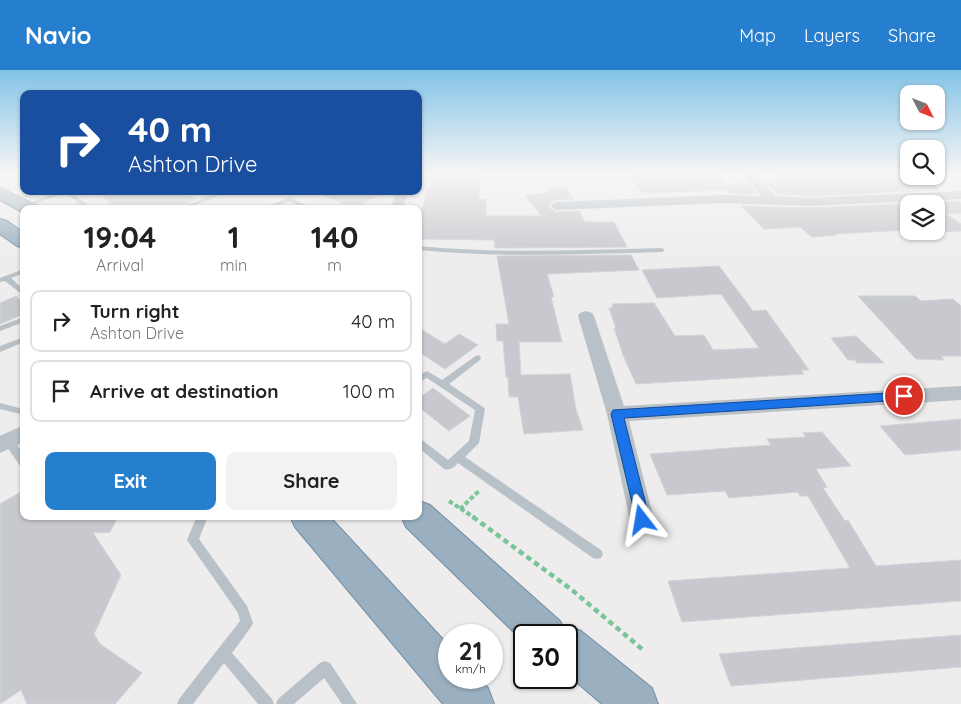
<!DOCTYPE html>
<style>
body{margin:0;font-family:Quicksand,sans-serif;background:#f2f2f2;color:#222;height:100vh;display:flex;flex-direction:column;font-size:19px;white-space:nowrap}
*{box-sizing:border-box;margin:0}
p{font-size:16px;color:#767676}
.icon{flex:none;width:28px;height:28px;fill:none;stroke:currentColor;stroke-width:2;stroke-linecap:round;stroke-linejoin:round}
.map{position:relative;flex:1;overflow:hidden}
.details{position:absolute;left:20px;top:135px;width:402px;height:315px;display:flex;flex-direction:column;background:#fff;border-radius:10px;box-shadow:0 1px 4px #0004}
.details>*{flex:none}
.guide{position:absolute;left:20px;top:20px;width:402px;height:105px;border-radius:10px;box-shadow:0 1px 4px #0004;background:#1a4fa0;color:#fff;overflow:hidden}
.needle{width:32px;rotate:132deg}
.controls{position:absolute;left:900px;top:15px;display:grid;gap:10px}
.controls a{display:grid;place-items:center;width:45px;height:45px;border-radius:10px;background:#fff;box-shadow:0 1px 4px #0004;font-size:25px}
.speed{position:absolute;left:438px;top:554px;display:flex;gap:10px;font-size:25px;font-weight:700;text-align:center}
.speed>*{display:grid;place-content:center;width:65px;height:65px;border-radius:50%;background:#fff;box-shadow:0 1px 4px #0004;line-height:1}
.speed small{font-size:12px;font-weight:400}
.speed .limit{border:2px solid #111;border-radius:8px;background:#fff;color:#111}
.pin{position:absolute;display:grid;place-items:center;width:42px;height:42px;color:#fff;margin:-21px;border:2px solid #fff;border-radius:50%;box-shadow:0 1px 5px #0007}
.me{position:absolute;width:55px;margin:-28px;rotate:346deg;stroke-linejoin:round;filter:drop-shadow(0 0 4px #0008)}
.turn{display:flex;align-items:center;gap:18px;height:105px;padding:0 25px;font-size:22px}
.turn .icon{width:65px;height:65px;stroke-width:2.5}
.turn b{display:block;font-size:35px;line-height:42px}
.eta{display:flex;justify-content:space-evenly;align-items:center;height:85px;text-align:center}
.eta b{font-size:30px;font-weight:700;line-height:35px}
.action{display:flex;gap:10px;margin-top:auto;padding:10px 25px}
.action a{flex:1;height:58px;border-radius:10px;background:#267ece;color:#fff;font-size:20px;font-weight:700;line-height:58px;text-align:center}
.action a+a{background:#f2f2f2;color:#222}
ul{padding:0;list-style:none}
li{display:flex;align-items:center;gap:15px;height:62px;margin:0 10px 8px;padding:0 15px;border:2px solid #e0e0e0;border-radius:10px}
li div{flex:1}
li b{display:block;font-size:19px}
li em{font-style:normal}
header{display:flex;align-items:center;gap:30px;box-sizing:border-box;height:70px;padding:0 25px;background:#267ece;color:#fff}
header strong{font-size:24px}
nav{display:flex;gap:28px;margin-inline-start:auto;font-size:18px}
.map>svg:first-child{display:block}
</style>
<header>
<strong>Navio</strong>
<nav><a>Map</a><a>Layers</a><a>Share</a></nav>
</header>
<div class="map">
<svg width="961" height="634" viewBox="0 0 961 634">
<rect width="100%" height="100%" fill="#eeecec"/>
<!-- building -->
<g fill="#c7c9ce" stroke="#d0d3d7">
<path d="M434 103H480L479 129H486V146H542L525 126 549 122 547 118H566L573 129 555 130 549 134V138L556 142 579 141 585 152H614L627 177 495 178 494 170 419 169V145L421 146 427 119H430Z"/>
<path d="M630 103H663L665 106 717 104 726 114 749 113 758 124 729 123 726 120 643 123 629 104Z"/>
<path d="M873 103H909V106H919L940 120 809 126 777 124 766 113 780 112 772 105Z"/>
<path d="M97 121H180L196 129 176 139H117Z"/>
<path d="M313 121H388L353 138Z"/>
<path d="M957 131 961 133V143L946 144 961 154V161L919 163 917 161H936V134H909V160L835 164 837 165 812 167 800 157 764 159 741 136 809 138Z"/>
<path d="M631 185 639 200 547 204 554 227H551L562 272H519L521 305 570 304 576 339 583 360 524 364 518 327H509L508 307H506L503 271H497L496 254H509L497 186Z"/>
<path d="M719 196 753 241 766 240 809 300H801L804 304 636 314 623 285 614 258H616L609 238H613L612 234 654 233 675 266 704 265 713 280 759 278 721 224 657 228 642 200Z"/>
<path d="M16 226 24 234V244L0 254V233Z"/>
<path d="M858 226H915L921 231 953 229 961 236V286H941L944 290 916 289Z"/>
<path d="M419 258 445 274 459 264 478 275 445 299 419 282Z"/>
<path d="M856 266 884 293H857L855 290H848L831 268Z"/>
<path d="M433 318 470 346 449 361 419 337V328Z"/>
<path d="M961 349V380L905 385 880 356Z"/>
<path d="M822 362 851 396 816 399 827 417 823 418 845 451 848 450 876 496 961 490V531L682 552 668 511 850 498 808 426H800L798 422 729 428 725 421 667 425 650 384 771 375 767 369 806 367 803 363Z"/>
<path d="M24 420V446H118L110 462 93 463 121 505 94 564 100 574 142 603 115 634H27L21 620 0 634V434Z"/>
<path d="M961 565V597L731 616 719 584Z"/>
</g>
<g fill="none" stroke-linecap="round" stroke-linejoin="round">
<defs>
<g id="trunk">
<path d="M0 118 36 135 39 139H24V143L0 130Z"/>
<path d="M0 149 7 151 24 163V178L17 176 0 164Z"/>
<path d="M419 431 430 435 560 551 563 557 566 555 581 561 652 618 658 634H602L566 603V565H524V572L406 457 401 446H419Z"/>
<path d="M290 446H329L449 576V608H478L488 618 494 634H443L295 457Z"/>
</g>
</defs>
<!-- trunk casing -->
<use href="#trunk" stroke="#728ea3" stroke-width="2"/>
<!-- path-far1 -->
<g stroke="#77c598" stroke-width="4" stroke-dasharray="4.5 2.5" stroke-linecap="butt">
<path d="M449 431 475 448"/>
<path d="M460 439 480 420"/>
</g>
<!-- path -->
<path stroke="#77c598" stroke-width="4.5" stroke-dasharray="5.5 4" stroke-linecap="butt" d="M473 447 572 520 642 579"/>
<!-- service -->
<g fill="#b8c1c7" fill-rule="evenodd">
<path d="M60 121H69L94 139H87L65 123 26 137 21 136Z"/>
<path d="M221 121H229L187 139H178Z"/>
<path d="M289 127 313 139H305L289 131 271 139H262Z"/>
<path d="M419 176C500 184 581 180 662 178L665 180 662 182C581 184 500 188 419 180Z"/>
<path d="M24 199V203L11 208 24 220V226L5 211 0 212V208Z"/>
<path d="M24 247V252L0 261V256Z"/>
<path d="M24 267V272L0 282V276Z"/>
<path d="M477 285 480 286 481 288 480 290 449 314 483 337 485 339 479 373 465 387 601 480 603 484 601 488 597 489 593 488 458 393C454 397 451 401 444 399L419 378V369L422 370 448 390 469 371 475 340 427 308 419 312V305L427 301 442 310Z"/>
<path d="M0 333 23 339 24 342 20 344 0 339Z"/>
<path d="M8 367C19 373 24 385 24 397L20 396 3 371 5 368Z"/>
<path d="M197 446H208L199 469 247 536 253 553 251 557 232 583 272 629 274 634H258L224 593 193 634H177L179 629 240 551 238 543 187 470Z"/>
<path d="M325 591 330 593 357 634H342L324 608 294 634H276L278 629 320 593Z"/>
</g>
<!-- minor -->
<g fill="#b8c1c7" fill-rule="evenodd">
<path d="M743 103H754L776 126 809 128 961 121V129L809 136 723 133 556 140 550 136 556 132 723 125 762 126Z"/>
<path d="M397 121H409L402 139H390Z"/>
<path d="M586 241 592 243 594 246 624 336 961 316V330L629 351 654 450 650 457 642 460 634 457 630 450 607 344 578 246 580 243Z"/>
<path d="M24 355V372L0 383V366Z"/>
</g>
<!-- trunk -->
<use href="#trunk" fill="#9ab0c0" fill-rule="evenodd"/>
</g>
<!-- sky -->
<linearGradient id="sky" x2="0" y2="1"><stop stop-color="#83c3e6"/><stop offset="0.54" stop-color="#f7f6f6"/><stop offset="1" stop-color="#f7f6f6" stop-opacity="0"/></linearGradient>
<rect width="961" height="191" fill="url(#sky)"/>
<!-- route -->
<path fill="#1a73e8" stroke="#114b97" d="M904 322 909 326 904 330 624 348 650 450 647 454 642 456 637 454 611 344 613 340Z"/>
</svg>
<div class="controls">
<a><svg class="needle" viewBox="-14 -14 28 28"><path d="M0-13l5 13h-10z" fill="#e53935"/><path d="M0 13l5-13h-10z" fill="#767676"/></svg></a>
<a><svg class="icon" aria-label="search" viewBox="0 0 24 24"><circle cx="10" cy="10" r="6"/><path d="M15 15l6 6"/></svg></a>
<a><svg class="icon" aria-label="layers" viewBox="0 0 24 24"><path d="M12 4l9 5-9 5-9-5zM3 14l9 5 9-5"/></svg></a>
</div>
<div class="speed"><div>21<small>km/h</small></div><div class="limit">30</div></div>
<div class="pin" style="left:904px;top:326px;background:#d93025"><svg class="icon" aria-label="arrive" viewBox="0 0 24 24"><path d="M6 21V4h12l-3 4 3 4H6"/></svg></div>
<svg class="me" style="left:642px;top:450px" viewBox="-20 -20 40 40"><path d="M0-17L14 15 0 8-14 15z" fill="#1a73e8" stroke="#fff" stroke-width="4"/></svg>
<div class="guide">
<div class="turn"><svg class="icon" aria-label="right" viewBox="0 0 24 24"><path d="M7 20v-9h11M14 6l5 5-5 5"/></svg><div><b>40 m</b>Ashton Drive</div></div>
</div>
<section class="details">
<div class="eta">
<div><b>19:04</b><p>Arrival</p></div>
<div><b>1</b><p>min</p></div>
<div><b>140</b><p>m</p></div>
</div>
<ul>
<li><svg class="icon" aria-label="right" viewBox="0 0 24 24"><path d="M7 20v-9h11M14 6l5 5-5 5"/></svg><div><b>Turn right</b><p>Ashton Drive</p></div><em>40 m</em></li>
<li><svg class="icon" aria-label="arrive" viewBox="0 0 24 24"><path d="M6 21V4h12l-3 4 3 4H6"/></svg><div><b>Arrive at destination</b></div><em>100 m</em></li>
</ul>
<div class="action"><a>Exit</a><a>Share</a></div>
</section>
</div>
